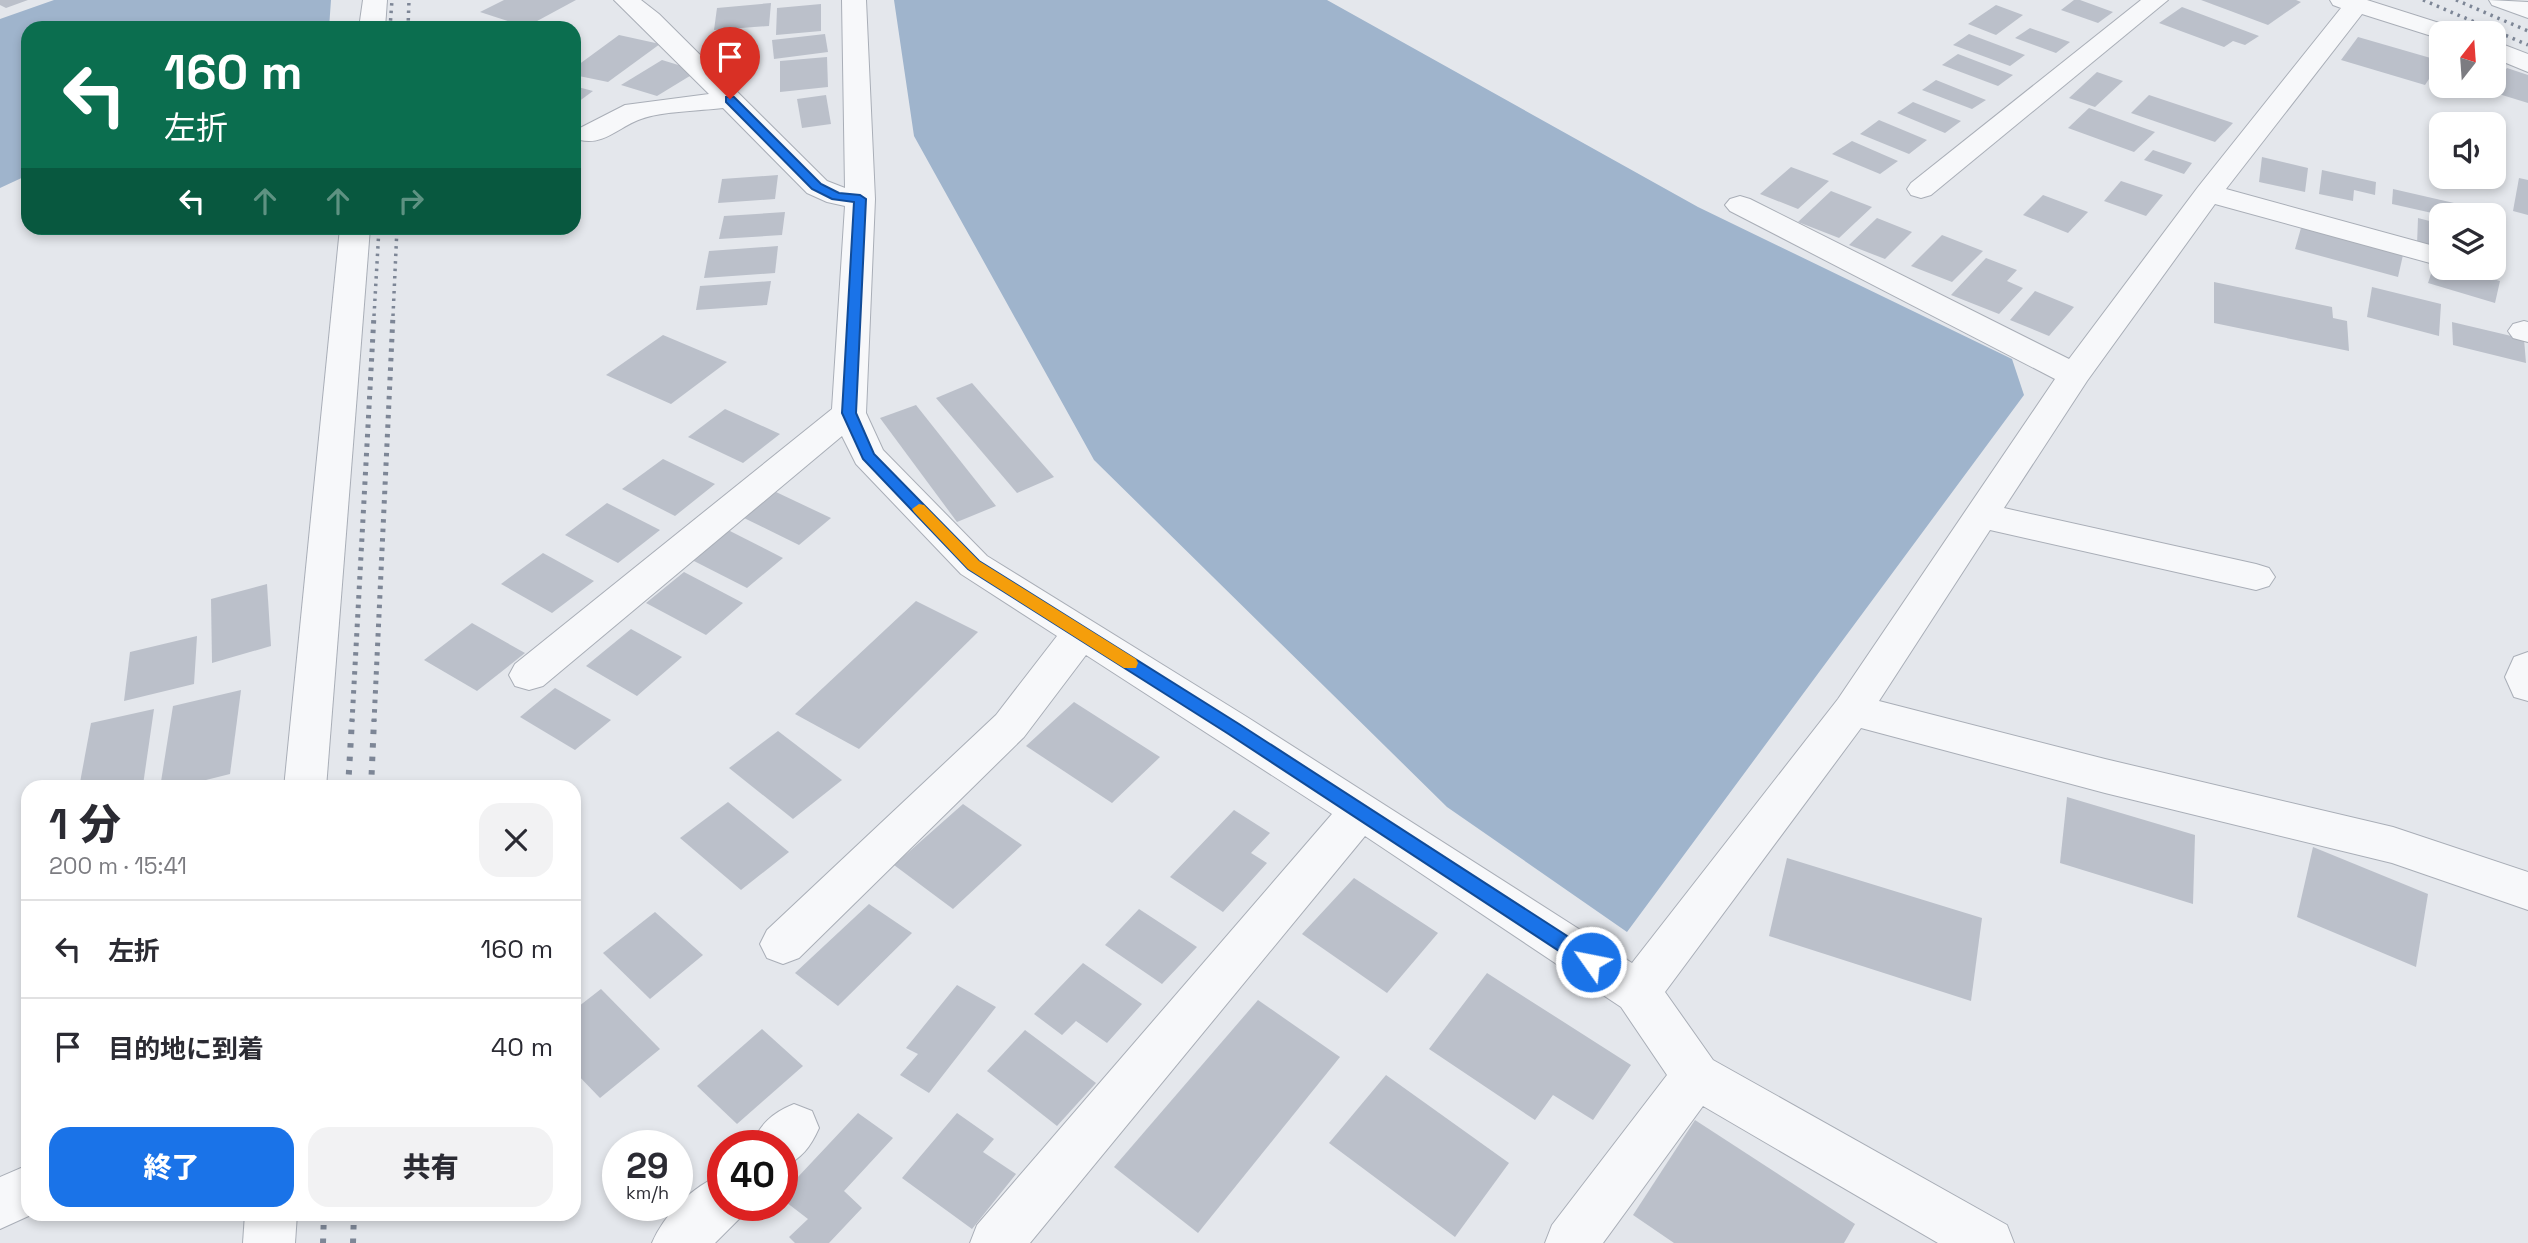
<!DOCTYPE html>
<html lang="ja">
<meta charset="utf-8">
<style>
body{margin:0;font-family:"Space Grotesk","Noto Sans JP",sans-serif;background:#f2f2f3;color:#2b2b33;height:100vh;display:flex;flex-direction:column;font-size:26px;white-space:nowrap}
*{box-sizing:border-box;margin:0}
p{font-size:23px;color:#7c7c81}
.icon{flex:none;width:38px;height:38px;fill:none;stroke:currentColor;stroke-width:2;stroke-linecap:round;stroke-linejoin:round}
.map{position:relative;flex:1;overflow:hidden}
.details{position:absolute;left:21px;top:780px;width:560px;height:441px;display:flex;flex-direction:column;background:#fff;border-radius:21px;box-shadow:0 4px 10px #0003}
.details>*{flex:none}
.banner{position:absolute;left:21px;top:21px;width:560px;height:214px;border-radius:21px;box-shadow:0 4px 10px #0003;background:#0b6e4f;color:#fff;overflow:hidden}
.needle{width:46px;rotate:17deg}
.buttons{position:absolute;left:2429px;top:21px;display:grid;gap:14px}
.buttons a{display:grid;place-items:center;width:77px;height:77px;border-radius:14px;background:#fff;box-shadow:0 4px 10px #0003;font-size:35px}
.speed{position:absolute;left:602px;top:1130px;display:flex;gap:14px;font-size:35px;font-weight:700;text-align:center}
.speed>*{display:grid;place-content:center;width:91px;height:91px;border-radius:50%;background:#fff;box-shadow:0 4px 10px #0003;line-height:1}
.speed small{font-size:18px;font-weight:400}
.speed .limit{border:10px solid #d22;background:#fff;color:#111}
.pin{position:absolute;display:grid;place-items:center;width:60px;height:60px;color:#fff;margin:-72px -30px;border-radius:50% 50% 50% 0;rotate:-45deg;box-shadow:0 0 7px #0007}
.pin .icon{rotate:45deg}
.me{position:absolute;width:77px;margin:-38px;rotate:303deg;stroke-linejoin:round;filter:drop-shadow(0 0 5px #0008)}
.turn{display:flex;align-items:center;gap:24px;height:147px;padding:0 28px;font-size:32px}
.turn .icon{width:91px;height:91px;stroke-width:2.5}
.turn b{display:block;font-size:49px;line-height:60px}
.lanes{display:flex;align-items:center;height:66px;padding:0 28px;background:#0003;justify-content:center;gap:35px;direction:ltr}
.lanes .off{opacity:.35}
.round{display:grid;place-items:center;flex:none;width:74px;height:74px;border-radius:21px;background:#f2f2f3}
.summary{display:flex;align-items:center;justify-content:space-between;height:119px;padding:0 28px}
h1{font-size:42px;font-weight:800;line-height:52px}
.cta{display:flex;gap:14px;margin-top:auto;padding:14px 28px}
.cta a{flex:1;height:80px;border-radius:21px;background:#1a73e8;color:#fff;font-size:28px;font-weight:800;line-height:80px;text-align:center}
.cta a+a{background:#f2f2f3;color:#2b2b33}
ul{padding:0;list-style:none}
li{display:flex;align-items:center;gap:21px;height:98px;padding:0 28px;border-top:2px solid #e1e1e2}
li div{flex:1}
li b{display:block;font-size:26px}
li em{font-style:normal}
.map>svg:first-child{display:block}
</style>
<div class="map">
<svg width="2528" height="1243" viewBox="0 0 2528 1243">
<rect width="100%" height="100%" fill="#e4e7ec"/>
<!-- water -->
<g fill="#9fb4cc">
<path d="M54 0H331L329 28H28V175L0 188V19Z"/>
<path d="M894 0H1327L1698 207 2012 359 2024 395 1627 932 1447 807 1094 460 914 136Z"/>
</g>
<!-- building -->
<g fill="#bbc0ca">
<path d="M0 0H28L6 8 0 5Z"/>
<path d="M504 0H576L526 27 480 12Z"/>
<path d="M2074 0H2080L2113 12 2098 23 2061 10Z"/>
<path d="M2201 0H2296L2301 2 2268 25Z"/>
<path d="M771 3 769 26 714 30 717 8Z"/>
<path d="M821 4V31L776 35 777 8Z"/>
<path d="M1996 5 2023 15 1996 35 1968 24Z"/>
<path d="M2182 7 2259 36 2245 45 2233 41 2224 47 2159 23Z"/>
<path d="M2030 28 2070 42 2056 53 2015 38Z"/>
<path d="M825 34 828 52 774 59 772 40Z"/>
<path d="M1969 34 2025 55 2010 66 1953 45Z"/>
<path d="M619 35 660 44 608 82 574 75V68Z"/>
<path d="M2358 37 2441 61 2425 85 2341 60Z"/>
<path d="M1958 54 2013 75 1998 86 1942 65Z"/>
<path d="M827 57 828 87 780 92V61Z"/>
<path d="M662 60 698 71 657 96 621 85Z"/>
<path d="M2507 68 2528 75V103L2489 91Z"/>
<path d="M2097 72 2123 81 2095 107 2069 98Z"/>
<path d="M1936 80 1986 100 1972 109 1922 90Z"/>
<path d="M574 86 593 91 574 105Z"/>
<path d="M826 95 831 124 802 128 797 99Z"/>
<path d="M2149 95 2233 123 2215 142 2131 113Z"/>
<path d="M1913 102 1961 121 1945 133 1897 113Z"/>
<path d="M2089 108 2155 132 2134 152 2068 128Z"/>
<path d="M1879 120 1927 140 1909 154 1860 134Z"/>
<path d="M1852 141 1898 161 1880 174 1832 154Z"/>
<path d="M2153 150 2192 163 2184 174 2144 160Z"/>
<path d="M2262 157 2308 168 2305 192 2259 182Z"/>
<path d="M1791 167 1829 181 1798 209 1760 194Z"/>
<path d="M2322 170 2376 182 2375 195 2354 190 2353 201 2319 194Z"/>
<path d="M778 175 775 199 718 203 722 179Z"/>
<path d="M2519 178 2528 180V215L2513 211Z"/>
<path d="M2121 181 2163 195 2146 216 2104 201Z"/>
<path d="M2393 189 2454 203V215H2441L2392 204Z"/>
<path d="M1831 191 1872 207 1839 238 1798 222Z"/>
<path d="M2043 195 2088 212 2068 233 2023 215Z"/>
<path d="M785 212 782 235 719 239 724 216Z"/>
<path d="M2494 215 2506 217V243L2494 240Z"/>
<path d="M1877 218 1912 232 1885 259 1849 245Z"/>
<path d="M2418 218 2441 224V250L2417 245Z"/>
<path d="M2301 228 2403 255 2398 277 2295 249Z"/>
<path d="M1942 235 1983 251 1952 282 1911 266Z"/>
<path d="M778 246 775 273 704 278 709 251Z"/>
<path d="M1986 258 2017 270 2007 281 2023 288 1999 314 1951 295Z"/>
<path d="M2435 262 2441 264V268H2453L2500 281 2495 303 2428 283Z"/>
<path d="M771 281 767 305 696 310 700 286Z"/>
<path d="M2214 282 2332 307 2333 318 2347 321 2349 351 2214 323Z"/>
<path d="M2372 287 2441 304 2439 336 2367 317Z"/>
<path d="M2035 291 2074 307 2049 336 2010 320Z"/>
<path d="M2452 322 2524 339 2526 363 2453 345Z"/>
<path d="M663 335 727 362 671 404 606 375Z"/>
<path d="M972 383 1054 477 1017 493 936 398Z"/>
<path d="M916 405 996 506 957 522 880 418Z"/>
<path d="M725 409 780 434 743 463 688 437Z"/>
<path d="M663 459 715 484 675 516 622 489Z"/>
<path d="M776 492 831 518 799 545 744 518Z"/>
<path d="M607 503 660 530 618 563 565 535Z"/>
<path d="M728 530 783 558 747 588 692 560Z"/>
<path d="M543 553 594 581 552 613 501 584Z"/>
<path d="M684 572 743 603 706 635 646 603Z"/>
<path d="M267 584 271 646 212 663 211 599Z"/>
<path d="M916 601 978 632 859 749 795 714Z"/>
<path d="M472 623 525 653 477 691 424 660Z"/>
<path d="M631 629 682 657 637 696 586 666Z"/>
<path d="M197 636 194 684 124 701 130 652Z"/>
<path d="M555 688 611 720 575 750 520 717Z"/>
<path d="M241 690 230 774 174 788H160L173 706Z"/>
<path d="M1074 702 1160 757 1112 803 1026 746Z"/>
<path d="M154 709 143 785 79 788 91 723Z"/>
<path d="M778 731 842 780 793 819 729 768Z"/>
<path d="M2067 797 2195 835 2193 904 2060 863Z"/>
<path d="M728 802 789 852 741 890 680 838Z"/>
<path d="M963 804 1022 845 953 909 894 865Z"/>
<path d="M1234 810 1270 833 1251 853 1267 863 1223 912 1170 877Z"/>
<path d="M2313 847 2428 894 2416 967 2297 917Z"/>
<path d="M1787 858 1982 918 1971 1001 1769 936Z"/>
<path d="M1354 878 1438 933 1387 993 1302 934Z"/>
<path d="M869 904 912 933 838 1006 795 973Z"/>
<path d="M1139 909 1197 947 1162 984 1105 945Z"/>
<path d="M655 912 703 955 650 999 603 953Z"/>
<path d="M1083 963 1142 1004 1107 1043 1076 1021 1062 1035 1034 1014Z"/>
<path d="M1487 973 1631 1065 1593 1120 1553 1095 1535 1120 1429 1049Z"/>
<path d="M957 985 996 1007 929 1093 900 1075 918 1054 906 1048Z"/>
<path d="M601 989 660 1049 600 1098 574 1071V1010Z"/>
<path d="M1258 1000 1340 1057 1198 1233 1114 1167Z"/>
<path d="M762 1029 803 1066 737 1124 697 1086Z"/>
<path d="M1025 1030 1096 1083 1057 1126 987 1071Z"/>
<path d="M1386 1075 1509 1163 1455 1237 1329 1143Z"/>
<path d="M858 1113 893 1138 844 1191 862 1208 829 1243H795L789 1237 808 1219 782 1199V1194Z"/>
<path d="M957 1113 994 1139 983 1152 1016 1174 972 1229 902 1178Z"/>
<path d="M1695 1120 1855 1224 1844 1243H1674L1633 1215Z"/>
</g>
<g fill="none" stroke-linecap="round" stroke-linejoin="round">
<defs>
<g id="minor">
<path d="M363 0H387L385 28H359Z"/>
<path d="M614 0H641L659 14 827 181 845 188 842 0H866L875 199 866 413 883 450 987 556 1247 717 1632 963 1838 699 2055 379 1730 211 1725 205 1730 199 1740 196 1750 199 2069 359 2198 187 2341 8 2333 5 2330 0H2367L2455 28 2459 33H2441V39L2362 14 2226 189 2441 248V266L2215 204 2087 381 2004 508 2256 564 2269 568 2275 577 2269 586 2256 590 1990 530 1879 701 2105 759 2393 827 2528 872V910L2392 863 2105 793 1861 728 1665 992 1713 1060 2007 1225 2014 1243H1938L1703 1106 1603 1243H1545L1552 1225 1667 1075 1621 1007 1365 836 1030 1243H970L977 1225 1332 814 1086 655 1024 737 799 958 783 964 767 958 760 944 767 930 996 715 1057 636 961 574 856 464 842 436 543 686 529 690 515 686 509 675 515 664 832 409 845 206 827 202 807 193 723 108C699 111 664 111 641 119 620 126 604 146 580 140L576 134 580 128 625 105 709 94Z"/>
<path d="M2141 0H2168L1931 195 1921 198 1911 195 1907 189 1911 183Z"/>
<path d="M2489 0 2528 2V18L2492 5Z"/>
<path d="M2494 41 2528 54V72L2494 58Z"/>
<path d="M340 228H370L326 788H284Z"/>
<path d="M2524 321 2528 322V342L2513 338 2508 331 2513 324Z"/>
<path d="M2528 652V701L2514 697 2505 677 2514 657Z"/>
<path d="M794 1104 812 1111 819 1128C811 1146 801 1160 782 1167V1146H751C760 1124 772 1113 794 1104Z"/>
<path d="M28 1165V1214H33L0 1229V1177Z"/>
<path d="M723 1174V1206H746L741 1217 715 1243H652C664 1214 693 1186 723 1174Z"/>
<path d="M245 1214H297L295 1243H243Z"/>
</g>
</defs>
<!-- minor casing -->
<use href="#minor" stroke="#a9aeb7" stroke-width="2"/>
<!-- minor -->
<use href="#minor" fill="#f7f8fa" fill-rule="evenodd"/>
<!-- rail-far2 -->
<g stroke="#7d8696" stroke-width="3.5" stroke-dasharray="2.5 5" stroke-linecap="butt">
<path d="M2423 0 2528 45"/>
<path d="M2456 0 2528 31"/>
<path d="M390 28 392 0"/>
<path d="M408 28 409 0"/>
<path d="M374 316 379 228"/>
<path d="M393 316 397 228"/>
</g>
<!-- rail-far1 -->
<g stroke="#7d8696" stroke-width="5" stroke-dasharray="3.5 6" stroke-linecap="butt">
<path d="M352 722 374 315"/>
<path d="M374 722 393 315"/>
</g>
<!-- rail -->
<g stroke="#7d8696" stroke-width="6" stroke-dasharray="4.5 9" stroke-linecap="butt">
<path d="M348 788 352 720"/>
<path d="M371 788 374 720"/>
<path d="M323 1243 324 1214"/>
<path d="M353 1243 354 1214"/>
</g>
</g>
<!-- route -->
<path fill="#1a73e8" stroke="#114b97" stroke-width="2" d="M726 97H734L821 184 839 193 860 195 866 199 856 413 874 454 979 561 1239 724 1598 956 1601 962 1598 968 1591 970 1585 968 1227 733 968 569 863 459 842 413 854 202 832 199 812 189 726 102Z"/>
<!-- slow -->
<path fill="#f59e0b" d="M919 504 924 505 979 561 1136 659 1138 663 1136 668H1124L968 569 914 512 912 509Z"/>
</svg>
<div class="buttons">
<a><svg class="needle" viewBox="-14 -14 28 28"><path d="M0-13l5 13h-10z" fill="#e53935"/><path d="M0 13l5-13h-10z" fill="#7c7c81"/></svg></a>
<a><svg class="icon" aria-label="sound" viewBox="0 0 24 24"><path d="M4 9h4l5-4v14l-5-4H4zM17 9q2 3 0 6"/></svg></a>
<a><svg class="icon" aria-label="layers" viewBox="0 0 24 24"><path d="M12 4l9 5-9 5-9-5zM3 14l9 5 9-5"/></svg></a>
</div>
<div class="speed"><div>29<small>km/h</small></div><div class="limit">40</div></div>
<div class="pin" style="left:730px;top:99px;background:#d93025"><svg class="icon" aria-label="arrive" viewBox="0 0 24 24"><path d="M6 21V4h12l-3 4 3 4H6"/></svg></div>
<svg class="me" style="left:1591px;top:962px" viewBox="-20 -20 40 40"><circle r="17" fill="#1a73e8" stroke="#fff" stroke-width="3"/><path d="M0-11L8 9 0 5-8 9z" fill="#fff"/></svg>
<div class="banner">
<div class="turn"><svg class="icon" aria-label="left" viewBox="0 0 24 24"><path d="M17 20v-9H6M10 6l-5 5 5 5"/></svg><div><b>160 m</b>左折</div></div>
<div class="lanes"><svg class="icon" aria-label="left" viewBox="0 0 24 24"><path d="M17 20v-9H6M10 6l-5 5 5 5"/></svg><svg class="icon off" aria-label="ahead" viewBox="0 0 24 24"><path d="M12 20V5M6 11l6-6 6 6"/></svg><svg class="icon off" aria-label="ahead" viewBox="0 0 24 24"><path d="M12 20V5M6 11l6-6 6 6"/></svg><svg class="icon off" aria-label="right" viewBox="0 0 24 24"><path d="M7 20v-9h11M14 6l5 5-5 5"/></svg></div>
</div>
<section class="details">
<div class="summary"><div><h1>1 分</h1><p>200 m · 15:41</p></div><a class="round"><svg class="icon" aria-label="close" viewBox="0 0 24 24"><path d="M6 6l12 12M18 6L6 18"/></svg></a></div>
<ul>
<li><svg class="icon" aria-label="left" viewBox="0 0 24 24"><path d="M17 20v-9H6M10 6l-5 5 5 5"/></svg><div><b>左折</b></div><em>160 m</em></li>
<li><svg class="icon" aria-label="arrive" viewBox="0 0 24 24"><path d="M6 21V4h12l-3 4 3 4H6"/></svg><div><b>目的地に到着</b></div><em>40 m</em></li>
</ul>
<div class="cta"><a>終了</a><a>共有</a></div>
</section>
</div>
